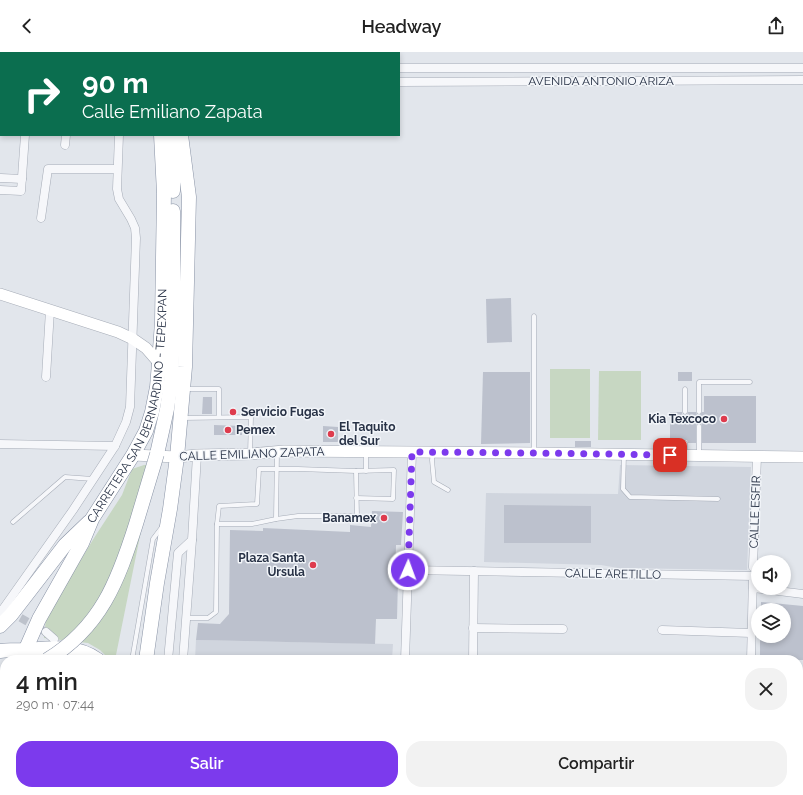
<!DOCTYPE html>
<html lang="es">
<meta charset="utf-8">
<style>
body{margin:0;font-family:Raleway,sans-serif;background:#f2f2f2;color:#222;height:100vh;display:flex;flex-direction:column;font-size:15px;white-space:nowrap}
*{box-sizing:border-box;margin:0}
p{font-size:13px;color:#767676}
.icon{flex:none;width:22px;height:22px;fill:none;stroke:currentColor;stroke-width:2;stroke-linecap:round;stroke-linejoin:round}
.map{position:relative;flex:1;overflow:hidden}
.side{position:absolute;left:0px;top:603px;width:803px;height:140px;display:flex;flex-direction:column;background:#fff;border-radius:16px 16px 0 0;box-shadow:0 2px 6px #0003}
.side>*{flex:none}
.hud{position:absolute;left:0px;top:0px;width:400px;height:84px;box-shadow:0 2px 6px #0003;background:#0b6e4f;color:#fff;overflow:hidden}
.tools{position:absolute;left:751px;top:503px;display:grid;gap:8px}
.tools a{display:grid;place-items:center;width:40px;height:40px;border-radius:50%;background:#fff;box-shadow:0 2px 6px #0003;font-size:20px}
.pin{position:absolute;display:grid;place-items:center;width:34px;height:34px;color:#fff;margin:-17px;border-radius:8px;box-shadow:0 2px 6px #0006}
.me{position:absolute;width:44px;margin:-22px;rotate:2deg;stroke-linejoin:round;filter:drop-shadow(0 0 3px #0008)}
.turn{display:flex;align-items:center;gap:14px;height:84px;padding:0 16px;font-size:18px}
.turn .icon{width:52px;height:52px;stroke-width:2.5}
.turn b{display:block;font-size:28px;line-height:34px}
.round{display:grid;place-items:center;flex:none;width:42px;height:42px;border-radius:16px;background:#f2f2f2}
.overview{display:flex;align-items:center;justify-content:space-between;height:68px;padding:0 16px}
h1{font-size:24px;font-weight:600;line-height:30px}
.button{display:flex;gap:8px;margin-top:auto;padding:8px 16px}
.button a{flex:1;height:46px;border-radius:16px;background:#7c3aed;color:#fff;font-size:16px;font-weight:600;line-height:46px;text-align:center}
.button a+a{background:#f2f2f2;color:#222}
header{display:flex;justify-content:space-between;align-items:center;height:52px;padding:0 16px;background:#fff;font-size:18px;font-weight:600}
.map>svg:first-child{display:block}
</style>
<header><svg class="icon" aria-label="back" viewBox="0 0 24 24"><path d="M15 5l-7 7 7 7"/></svg>Headway<svg class="icon" aria-label="share" viewBox="0 0 24 24"><path d="M12 15V3M7 8l5-5 5 5M5 13v7h14v-7"/></svg></header>
<div class="map">
<svg width="803" height="743" viewBox="0 0 803 743">
<rect width="100%" height="100%" fill="#e2e6ec"/>
<!-- built -->
<g fill="#d0d5de">
<path d="M620 413 751 415 747 518 618 516 601 513 484 510 486 441 618 442Z"/>
<path d="M196 588 393 592 392 608H195Z"/>
<path d="M798 625 803 631V723L802 725 798 721Z"/>
</g>
<!-- green -->
<g fill="#c7d7c2">
<rect x="550" y="317" width="40" height="69"/>
<path d="M599 319H641V388H598Z"/>
<path d="M156 412 141 479 115 608H110L100 598 88 591 44 586 46 565 94 486 122 443 132 417 144 413Z"/>
<path d="M5 716V738H104V743H5Z"/>
</g>
<g fill="none" stroke-linecap="round" stroke-linejoin="round">
<!-- river -->
<g stroke="#9ab2d0" stroke-width="16">
<path d="M0 652 5 654"/>
<path d="M146 738 152 743"/>
</g>
</g>
<!-- building -->
<g fill="#bcc1cd">
<path d="M511 246 512 290 487 291 486 247Z"/>
<path d="M483 320H530V391L481 392Z"/>
<rect x="678" y="320" width="14" height="9"/>
<path d="M704 344H756V391H702V374L701 371H697L696 374V391H688L687 388H685L682 389V391H670V360H682V362L685 363H687L688 360H696L697 363H700L702 360H704Z"/>
<path d="M203 345H212V362H202Z"/>
<path d="M214 373 242 374V383H214Z"/>
<path d="M323 374 338 375V390H323Z"/>
<rect x="575" y="389" width="16" height="6"/>
<path d="M504 453 591 454V491H504Z"/>
<path d="M372 459 403 460 401 493H396L395 526 398 527 397 567H376L375 592 196 588 198 571 220 572 229 562 230 478 263 479V476L350 480V473L371 475Z"/>
<path d="M761 550 803 554V608H760V584H784V558H761Z"/>
</g>
<g fill="none" stroke-linecap="round" stroke-linejoin="round">
<!-- street-tunnel -->
<g stroke="#bdc2cb" stroke-width="8" stroke-dasharray="8 4" stroke-linecap="butt">
<path d="M10 560 46 580"/>
<path d="M0 709H5"/>
</g>
<defs>
<g id="lane">
<path d="M534 264V400"/>
<path d="M185 337H219V365"/>
<path d="M685 337V360"/>
<path d="M699 360V330H750"/>
<path d="M182 366 251 365 250 402"/>
<path d="M699 374V403"/>
<path d="M685 391V403"/>
<path d="M433 401 432 408 434 430 448 438"/>
<path d="M624 403 623 437 630 445 718 447"/>
<path d="M366 419V400"/>
<path d="M276 467 277 401"/>
<path d="M13 470 65 425 93 427"/>
<path d="M217 472H252L276 467 298 464H357L356 419"/>
<path d="M186 566H208L216 560 217 472 219 454 257 452 259 417H298L356 419 394 418 393 447 356 446"/>
<path d="M132 608 153 487 162 475"/>
<path d="M245 738V743"/>
</g>
<g id="street">
<path d="M175 0 177 1"/>
<path d="M200 0V1"/>
<path d="M399 16H803"/>
<path d="M399 30 803 28"/>
<path d="M0 40H1"/>
<path d="M65 93 66 83"/>
<path d="M1 126 22 127"/>
<path d="M0 138 21 139 25 83"/>
<path d="M41 166 48 117H117"/>
<path d="M46 325 50 258"/>
<path d="M0 392 115 394"/>
<path d="M753 515 757 404"/>
<path d="M408 518 753 524 751 608"/>
<path d="M753 536 803 542"/>
<path d="M0 560 3 557 73 458 115 394 126 370 130 355 136 186 135 176 131 167 119 147 117 137 119 83"/>
<path d="M473 576 563 577"/>
<path d="M662 578 751 581"/>
<path d="M46 580 54 587"/>
<path d="M68 607V608"/>
<path d="M168 608 178 501 192 488 197 403"/>
<path d="M183 608 192 488"/>
<path d="M405 608 412 400"/>
<path d="M473 608 474 519"/>
<path d="M180 738 181 743"/>
<path d="M279 738 372 743"/>
<path d="M471 738 474 743"/>
<path d="M399 743 400 738"/>
<path d="M747 743V738"/>
</g>
<g id="secondary">
<path d="M38 1 41 0"/>
<path d="M0 18H1"/>
<path d="M0 242 118 280 133 287 146 296 159 311"/>
<path d="M133 403 177 405 197 403 250 402 284 399 534 401 803 405"/>
</g>
<g id="highway">
<path d="M149 0V1"/>
<path d="M167 0V1"/>
<path d="M184 1 185 0"/>
<path d="M171 83 173 105V139"/>
<path d="M157 402 167 357 171 330 173 276V159"/>
<path d="M0 574 11 563 65 493 89 470"/>
<path d="M0 599C8 598 17 598 25 598 50 596 76 592 98 608"/>
<path id="s1" d="M21 608 39 567 82 491 92 467 133 403 146 379 152 360 157 335 159 311 162 270 164 141 161 83"/>
<path d="M146 608 157 531 170 457 177 405 185 315 189 145 181 83"/>
<path d="M0 630 5 628"/>
<path d="M0 697 5 661"/>
<path d="M122 743 124 738"/>
</g>
</defs>
<!-- lane casing -->
<use href="#lane" stroke="#a6acb7" stroke-width="5"/>
<!-- street casing -->
<use href="#street" stroke="#a6acb7" stroke-width="9"/>
<!-- secondary casing -->
<use href="#secondary" stroke="#a6acb7" stroke-width="12"/>
<!-- highway casing -->
<use href="#highway" stroke="#8892a5" stroke-width="15"/>
<!-- lane -->
<use href="#lane" stroke="#f6f7fa" stroke-width="4"/>
<!-- street -->
<use href="#street" stroke="#f6f7fa" stroke-width="8"/>
<!-- secondary -->
<use href="#secondary" stroke="#fff" stroke-width="11"/>
<!-- highway -->
<use href="#highway" stroke="#fff" stroke-width="14"/>
<defs>
<path id="highway-bridge" d="M47 608C101 575 118 529 136 472 143 448 150 425 157 402"/>
</defs>
<!-- highway-bridge casing -->
<use href="#highway-bridge" stroke="#8892a5" stroke-width="15" stroke-linecap="butt"/>
<!-- highway-bridge -->
<use href="#highway-bridge" stroke="#fff" stroke-width="14"/>
</g>
<g fill="none" stroke-linecap="round" stroke-linejoin="round">
<!-- route -->
<path stroke="#7c3aed" stroke-width="7" stroke-dasharray="0 12.6" d="M408 518 412 400 534 401 670 403"/>
</g>
<!-- markers -->
<g fill="#de3b4d" stroke="#f2f5f9" stroke-width="1.5">
<circle cx="233" cy="360" r="4"/>
<circle cx="724" cy="367" r="4"/>
<circle cx="228" cy="378" r="4"/>
<circle cx="331" cy="382" r="4"/>
<circle cx="384" cy="466" r="4"/>
<circle cx="313" cy="513" r="4"/>
</g>
<g text-anchor="middle" dominant-baseline="central" stroke-width="3" stroke-linejoin="round" paint-order="stroke">
<!-- street labels -->
<g font-size="12" fill="#283246" stroke="#f2f5f9">
<text x="601" y="29">AVENIDA ANTONIO ARIZA</text>
<text stroke="none"><textPath href="#s1" startOffset="280">CARRETERA SAN BERNARDINO - TEPEXPAN</textPath></text>
<text transform="translate(252 402) rotate(-2)">CALLE EMILIANO ZAPATA</text>
<text transform="translate(755 460) rotate(-88)">CALLE ESFIR</text>
<text transform="translate(613 522) rotate(1)">CALLE ARETILLO</text>
</g>
<!-- poi labels -->
<g font-size="12" font-weight="bold" fill="#283246" stroke="#f2f5f9" text-anchor="start">
<text x="241" y="360">Servicio Fugas</text>
<text x="716" y="367" text-anchor="end">Kia Texcoco</text>
<text x="339" y="375">El Taquito<tspan x="339" dy="14">del Sur</tspan></text>
<text x="236" y="378">Pemex</text>
<text x="376" y="466" text-anchor="end">Banamex</text>
<text x="305" y="506" text-anchor="end">Plaza Santa<tspan x="305" dy="14">Ursula</tspan></text>
</g>
</g>
</svg>
<div class="tools">
<a><svg class="icon" aria-label="sound" viewBox="0 0 24 24"><path d="M4 9h4l5-4v14l-5-4H4zM17 9q2 3 0 6"/></svg></a>
<a><svg class="icon" aria-label="layers" viewBox="0 0 24 24"><path d="M12 4l9 5-9 5-9-5zM3 14l9 5 9-5"/></svg></a>
</div>
<div class="pin" style="left:670px;top:403px;background:#d93025"><svg class="icon" aria-label="arrive" viewBox="0 0 24 24"><path d="M6 21V4h12l-3 4 3 4H6"/></svg></div>
<svg class="me" style="left:408px;top:518px" viewBox="-20 -20 40 40"><circle r="17" fill="#7c3aed" stroke="#fff" stroke-width="3"/><path d="M0-11L8 9 0 5-8 9z" fill="#fff"/></svg>
<div class="hud">
<div class="turn"><svg class="icon" aria-label="right" viewBox="0 0 24 24"><path d="M7 20v-9h11M14 6l5 5-5 5"/></svg><div><b>90 m</b>Calle Emiliano Zapata</div></div>
</div>
<section class="side">
<div class="overview"><div><h1>4 min</h1><p>290 m · 07:44</p></div><a class="round"><svg class="icon" aria-label="close" viewBox="0 0 24 24"><path d="M6 6l12 12M18 6L6 18"/></svg></a></div>
<div class="button"><a>Salir</a><a>Compartir</a></div>
</section>
</div>
